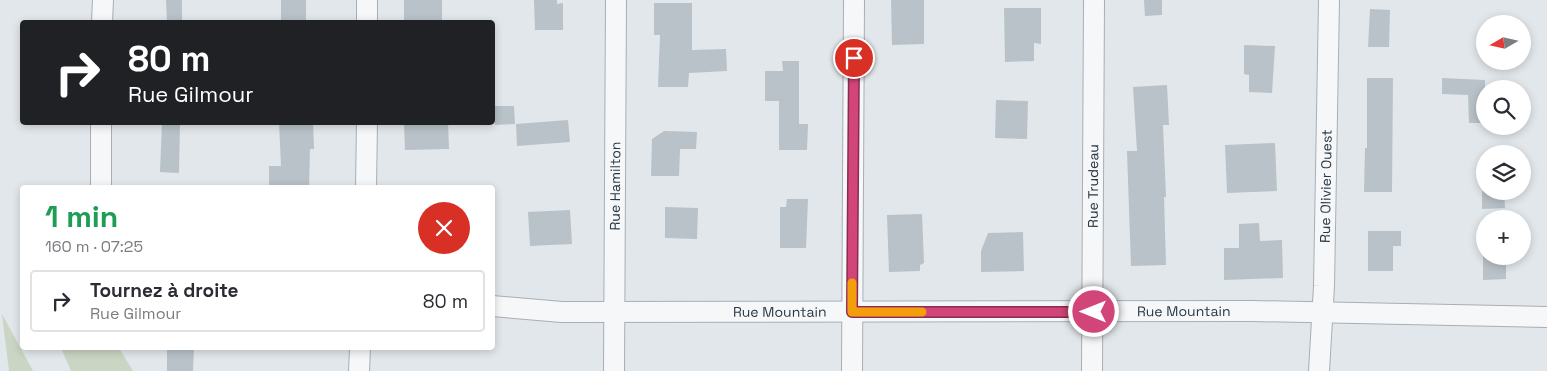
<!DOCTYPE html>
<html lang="fr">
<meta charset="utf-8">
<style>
body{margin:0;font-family:"Space Grotesk",sans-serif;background:#f2f2f3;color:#2b2b33;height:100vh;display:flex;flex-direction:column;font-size:19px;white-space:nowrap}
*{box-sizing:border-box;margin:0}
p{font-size:16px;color:#7c7c81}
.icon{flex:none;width:28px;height:28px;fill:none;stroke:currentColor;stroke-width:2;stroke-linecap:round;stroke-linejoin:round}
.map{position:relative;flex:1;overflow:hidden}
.drawer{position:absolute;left:20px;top:185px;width:475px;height:165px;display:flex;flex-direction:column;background:#fff;border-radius:5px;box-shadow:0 2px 8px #0003}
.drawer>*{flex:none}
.top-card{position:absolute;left:20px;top:20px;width:475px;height:105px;border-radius:5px;box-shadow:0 2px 8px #0003;background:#202124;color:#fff;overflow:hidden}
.needle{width:32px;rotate:261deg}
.tools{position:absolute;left:1476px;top:15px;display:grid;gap:10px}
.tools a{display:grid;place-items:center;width:55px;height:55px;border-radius:50%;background:#fff;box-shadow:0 2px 8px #0003;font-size:25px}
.pin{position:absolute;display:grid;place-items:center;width:42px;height:42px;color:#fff;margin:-21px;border:2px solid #fff;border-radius:50%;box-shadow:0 1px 5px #0007}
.me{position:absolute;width:55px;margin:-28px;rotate:270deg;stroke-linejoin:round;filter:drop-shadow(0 0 4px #0008)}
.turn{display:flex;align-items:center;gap:18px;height:105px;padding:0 25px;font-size:22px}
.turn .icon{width:65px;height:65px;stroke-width:2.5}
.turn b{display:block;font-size:35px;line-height:42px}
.round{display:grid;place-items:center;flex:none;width:52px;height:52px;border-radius:26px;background:#f2f2f3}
.headline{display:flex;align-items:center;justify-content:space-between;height:85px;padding:0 25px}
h1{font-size:30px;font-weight:700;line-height:38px;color:#1e9e55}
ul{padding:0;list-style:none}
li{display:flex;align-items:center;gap:15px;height:62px;margin:0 10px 8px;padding:0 15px;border:2px solid #e1e1e2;border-radius:5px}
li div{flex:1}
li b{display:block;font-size:19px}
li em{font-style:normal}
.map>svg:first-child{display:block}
</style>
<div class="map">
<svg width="1547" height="371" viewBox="0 0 1547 371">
<rect width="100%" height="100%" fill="#e2e7eb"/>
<!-- green -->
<g fill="#cbd5c3">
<path d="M2 314 33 371H9Z"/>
<path d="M61 348H119L133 371H71Z"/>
</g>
<!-- building -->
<g fill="#b9c2c8">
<path d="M166 0H182V22H167Z"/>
<rect x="281" y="0" width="25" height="22"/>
<rect x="404" y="0" width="38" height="22"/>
<path d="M534 0H557V4L563 3V30H535Z"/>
<path d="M891 0H924V44L892 45Z"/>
<path d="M1144 0H1162V15L1145 16Z"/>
<path d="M654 3H692V50L726 49 727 71 689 73 688 87H658L660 35H654Z"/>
<path d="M1004 8H1041V44L1034 43V61L1005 62Z"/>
<path d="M1370 9 1390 10 1389 47H1368Z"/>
<path d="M1244 45 1275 46 1272 93 1249 92V75L1244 74Z"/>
<path d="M782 61H799V124H808L807 150H779V101H765V71H783Z"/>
<path d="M1367 78H1393L1392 192H1364L1365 148H1367Z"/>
<path d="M1442 78 1485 80V123H1469L1468 95 1442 94Z"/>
<path d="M1167 85 1169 125H1163L1166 197H1164L1166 265 1131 266 1127 151H1137L1133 87Z"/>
<path d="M996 100 1028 101 1027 139 995 138Z"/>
<path d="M494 106H514L515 124 495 125Z"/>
<path d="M568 120 570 142 517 146 516 124Z"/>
<path d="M162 122H180L179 173 160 172Z"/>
<path d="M279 122H313L314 149H310L309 188H269V166H281Z"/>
<path d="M404 122H448L449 149 405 150Z"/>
<path d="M664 131 697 132 696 149H680L679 176H651L652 139Z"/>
<path d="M1275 143 1277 191 1227 193 1225 145Z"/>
<path d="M1482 191H1504L1505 208 1482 209Z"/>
<path d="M787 199H808L806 248H780V207H786Z"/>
<path d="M665 207 698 208 697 239 665 238Z"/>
<path d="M570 210 572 244 530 246 528 212Z"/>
<path d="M922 214 924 263 920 265V271L889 272 887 215Z"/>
<path d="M1259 223 1260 241 1282 240 1283 278 1224 280V248H1239V224Z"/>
<path d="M1368 231H1401V246H1393V271H1368Z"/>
<path d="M1023 232 1024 271 981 272V251L988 233Z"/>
<path d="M1483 256H1506V279L1483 280Z"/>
<path d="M167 348H194L193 371H167Z"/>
</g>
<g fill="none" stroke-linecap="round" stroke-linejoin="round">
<defs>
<g id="minor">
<path d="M102 22 103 0"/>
<path d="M367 22V0"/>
<path d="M101 188V122"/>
<path d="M366 188 367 122"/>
<path id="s1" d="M492 306 562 312 1252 311 1547 317"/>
<path d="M359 371 360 348"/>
<path id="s2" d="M614 371 616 0"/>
<path d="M852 371 854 0"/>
<path id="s3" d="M1092 371 1094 0"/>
<path id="s4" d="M1319 371 1324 286 1329 0"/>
</g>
</defs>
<!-- minor casing -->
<use href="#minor" stroke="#a7afb5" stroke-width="22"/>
<!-- minor -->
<use href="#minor" stroke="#f5f7f9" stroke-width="20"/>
</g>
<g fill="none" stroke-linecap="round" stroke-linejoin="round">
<defs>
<path id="route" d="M854 58 852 312H1094"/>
</defs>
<!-- route casing -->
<use href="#route" stroke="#882d4f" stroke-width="12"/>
<!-- route -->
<use href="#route" stroke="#d24579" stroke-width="9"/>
<!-- slow -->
<path stroke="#f59e0b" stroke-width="9" d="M852 283V312H922"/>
</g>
<g text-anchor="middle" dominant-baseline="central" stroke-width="5" stroke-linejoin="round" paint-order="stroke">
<!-- street labels -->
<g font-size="14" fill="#293843" stroke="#f2f6f8">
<text stroke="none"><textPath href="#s2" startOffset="185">Rue Hamilton</textPath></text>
<text stroke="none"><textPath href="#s3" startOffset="185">Rue Trudeau</textPath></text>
<text stroke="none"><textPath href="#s4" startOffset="185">Rue Olivier Ouest</textPath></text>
<text stroke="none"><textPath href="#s1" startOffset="288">Rue Mountain</textPath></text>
<text stroke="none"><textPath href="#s1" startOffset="692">Rue Mountain</textPath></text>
</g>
</g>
</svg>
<div class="tools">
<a><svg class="needle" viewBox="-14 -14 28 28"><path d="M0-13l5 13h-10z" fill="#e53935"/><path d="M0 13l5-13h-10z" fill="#7c7c81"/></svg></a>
<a><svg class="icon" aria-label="search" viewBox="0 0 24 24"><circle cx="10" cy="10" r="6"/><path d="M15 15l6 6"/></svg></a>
<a><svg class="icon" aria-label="layers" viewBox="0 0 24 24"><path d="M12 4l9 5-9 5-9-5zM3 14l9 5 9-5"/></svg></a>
<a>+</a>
</div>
<div class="pin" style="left:854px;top:58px;background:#d93025"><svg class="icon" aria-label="arrive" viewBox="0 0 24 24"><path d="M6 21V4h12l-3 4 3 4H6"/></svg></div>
<svg class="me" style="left:1094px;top:312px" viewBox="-20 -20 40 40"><circle r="17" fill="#d24579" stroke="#fff" stroke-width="3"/><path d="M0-11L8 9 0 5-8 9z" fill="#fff"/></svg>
<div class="top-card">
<div class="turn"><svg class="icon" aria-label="right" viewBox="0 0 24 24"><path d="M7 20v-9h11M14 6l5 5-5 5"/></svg><div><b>80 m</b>Rue Gilmour</div></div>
</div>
<section class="drawer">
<div class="headline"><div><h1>1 min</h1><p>160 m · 07:25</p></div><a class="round" style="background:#d93025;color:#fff"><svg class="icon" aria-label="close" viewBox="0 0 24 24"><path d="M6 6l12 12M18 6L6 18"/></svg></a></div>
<ul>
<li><svg class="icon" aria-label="right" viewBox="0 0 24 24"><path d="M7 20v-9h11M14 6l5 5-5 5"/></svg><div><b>Tournez à droite</b><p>Rue Gilmour</p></div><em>80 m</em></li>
</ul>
</section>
</div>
